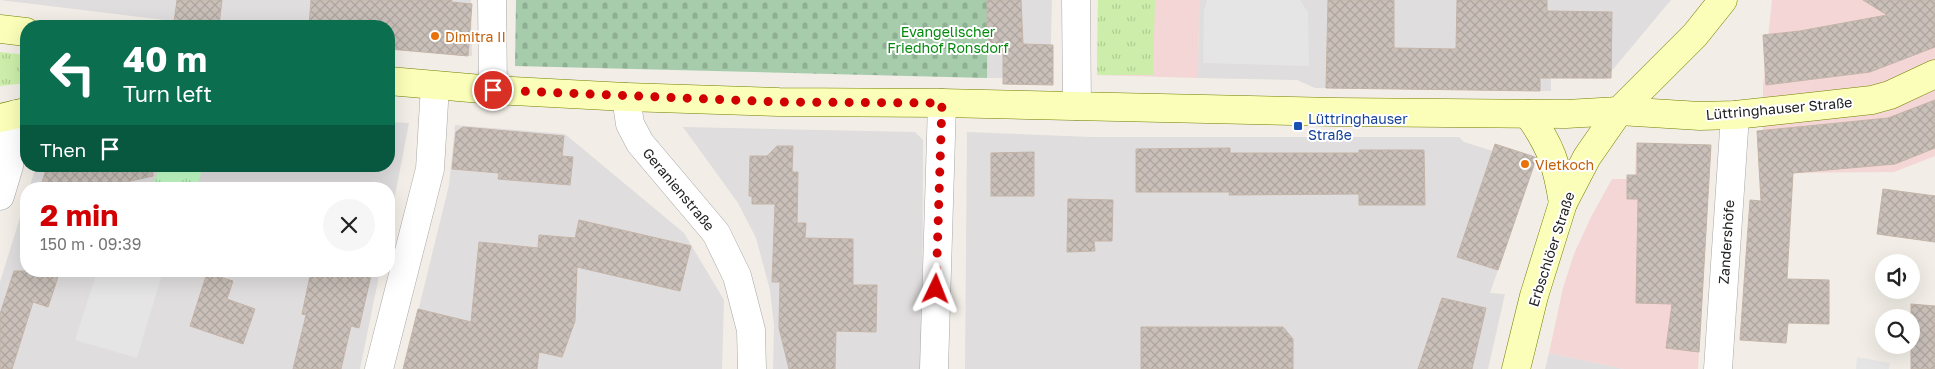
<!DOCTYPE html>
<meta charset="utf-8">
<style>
body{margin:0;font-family:"Golos Text",sans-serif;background:#f6f6f6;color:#222;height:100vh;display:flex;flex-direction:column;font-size:19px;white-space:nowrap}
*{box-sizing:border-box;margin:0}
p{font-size:16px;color:#767676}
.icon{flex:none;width:28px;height:28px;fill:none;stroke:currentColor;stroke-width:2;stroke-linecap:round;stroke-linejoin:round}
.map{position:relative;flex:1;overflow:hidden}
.drawer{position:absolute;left:20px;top:182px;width:375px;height:95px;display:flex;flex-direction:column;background:#fff;border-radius:20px;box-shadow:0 5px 20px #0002}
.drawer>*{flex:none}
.top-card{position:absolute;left:20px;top:20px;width:375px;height:152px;border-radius:20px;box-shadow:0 5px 20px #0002;background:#0b6e4f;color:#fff;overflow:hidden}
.fabs{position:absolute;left:1875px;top:254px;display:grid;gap:10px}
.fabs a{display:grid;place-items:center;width:45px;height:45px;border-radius:50%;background:#fff;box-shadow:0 5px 20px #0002;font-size:25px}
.pin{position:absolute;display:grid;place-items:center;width:42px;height:42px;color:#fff;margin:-21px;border:2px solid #fff;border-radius:50%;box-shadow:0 1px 5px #0007}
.me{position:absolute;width:55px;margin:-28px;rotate:2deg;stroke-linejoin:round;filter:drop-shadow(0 0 4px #0008)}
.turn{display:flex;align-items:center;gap:18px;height:105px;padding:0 20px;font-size:22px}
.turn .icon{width:65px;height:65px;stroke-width:2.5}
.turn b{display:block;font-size:35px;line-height:42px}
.then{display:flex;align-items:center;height:48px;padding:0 20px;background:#0003;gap:10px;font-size:19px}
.round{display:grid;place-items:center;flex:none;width:52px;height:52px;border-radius:26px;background:#f6f6f6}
.overview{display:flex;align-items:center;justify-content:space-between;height:85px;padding:0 20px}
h1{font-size:30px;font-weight:700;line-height:38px;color:#d10003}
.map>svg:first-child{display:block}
</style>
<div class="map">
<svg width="1935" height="369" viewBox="0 0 1935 369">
<defs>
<pattern id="grass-tufts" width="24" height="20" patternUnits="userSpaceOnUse" patternTransform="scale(1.25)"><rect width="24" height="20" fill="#cea"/><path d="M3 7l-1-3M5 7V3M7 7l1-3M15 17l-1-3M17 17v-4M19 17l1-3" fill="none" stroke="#afcc92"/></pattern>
<pattern id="cemetery-stones" width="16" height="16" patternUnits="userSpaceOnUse" patternTransform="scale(1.25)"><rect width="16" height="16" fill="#a6ccab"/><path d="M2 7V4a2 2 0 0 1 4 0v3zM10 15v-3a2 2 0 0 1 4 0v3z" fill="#8faf93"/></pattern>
<pattern id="park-tufts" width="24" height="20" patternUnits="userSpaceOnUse" patternTransform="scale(1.25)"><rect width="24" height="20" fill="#c2fdc6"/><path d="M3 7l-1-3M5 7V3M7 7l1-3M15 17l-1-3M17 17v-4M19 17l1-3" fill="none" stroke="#a6d9aa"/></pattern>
<pattern id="building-cross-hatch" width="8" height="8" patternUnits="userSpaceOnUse" patternTransform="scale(1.25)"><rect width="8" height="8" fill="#cac0b9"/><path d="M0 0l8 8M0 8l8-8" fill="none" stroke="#ada59f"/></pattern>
</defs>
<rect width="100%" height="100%" fill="#f2eee7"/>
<!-- residential -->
<g fill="#dfdddd">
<path d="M0 0H471L472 56 389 46V26H214Z"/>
<path d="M988 0H1052L1050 74 1012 78H987Z"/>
<path d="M1199 0H1671L1605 79 1551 78V91L1315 88 1297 80 1198 78Z"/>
<path d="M389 122 409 123 389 226V189H29L36 166H389Z"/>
<path d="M455 125 565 134 684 233 724 300 722 369H404L449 185Z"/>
<path d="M683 127 915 132 923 140 922 369H773L774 325 770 290 756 238 738 203Z"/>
<path d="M967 132 1091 137H1459L1464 142 1535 164 1490 293 1505 294 1488 369H965Z"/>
<path d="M26 198V271H380L360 369H0V282Z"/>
<path d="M1549 353 1624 369H1545Z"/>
</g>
<!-- commercial -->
<g fill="#f3d6d5">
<path d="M1098 0H1199L1198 78 1097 75Z"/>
<path d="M1772 0H1935V156L1894 172 1763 173V86Z"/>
<path d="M1636 150 1709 151V180L1698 369H1624L1549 353 1563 288 1574 254 1591 217 1612 179H1635Z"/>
</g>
<!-- grass -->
<g fill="url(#grass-tufts)">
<path d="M1098 0H1155L1153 75H1097Z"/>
<path d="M0 52 26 55V83L0 86Z"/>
</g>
<!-- cemetery -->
<path fill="url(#cemetery-stones)" d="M516 0H988L987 78 515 66Z"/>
<!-- park -->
<path fill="url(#park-tufts)" d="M161 166H203V167L196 189H150Z"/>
<!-- parking -->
<g fill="#e5e5e5">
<path d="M1207 0H1300L1308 12 1309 66 1203 63 1204 10Z"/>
<path d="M97 271H163L137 358 75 340Z"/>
<path d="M1857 357 1890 363 1889 369H1856Z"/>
</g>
<!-- building -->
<g fill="url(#building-cross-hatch)" stroke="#c4b4a8">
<path d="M177 0H222L219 26 174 22Z"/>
<path d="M311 0H452L451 2 472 4 468 56 389 49V26H309Z"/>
<path d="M987 0H1021L1023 44 1053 45V85L1003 84V51L987 39Z"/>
<path d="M1328 0H1394V48L1456 49 1457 0H1547V11L1612 12 1611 78H1540V91L1326 88Z"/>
<path d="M1863 0H1935V47L1870 72 1766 85 1763 35 1800 31 1887 15Z"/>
<path d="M1935 100V148L1895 164 1793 173 1787 279 1829 280V324L1788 323 1786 343 1740 340 1750 200 1761 201 1757 131 1888 118Z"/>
<path d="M463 127 564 136 562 156 573 157 570 185 498 179 499 173 452 169 456 132Z"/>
<path d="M1637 143 1711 145 1699 352 1666 348 1672 304 1636 303 1638 199H1627V175H1637Z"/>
<path d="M1495 144 1535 157 1536 159 1498 270 1457 257Z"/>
<path d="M777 146H793L792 172H798L797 223H806L805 238 853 239V285H877L876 332 836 331 835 369H789L779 328 780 282H772L775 204H752V196H749L750 156H767Z"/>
<path d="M1230 148V153H1359V150H1424L1425 205H1359V194L1229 195 1230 192H1136V149Z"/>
<path d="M1034 152V196H991V153Z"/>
<path d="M47 166H152L153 176 95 189H40Z"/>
<path d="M1883 189 1935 196V242L1877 234Z"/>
<path d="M1068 199 1113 200 1112 241H1094L1095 251 1067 252Z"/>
<path d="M579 220 691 246 680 291 577 267 575 321 562 357 539 352 537 369H403L418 309 471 322 479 242 538 248 539 235 575 238Z"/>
<path d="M14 271H60L48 307 33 302 12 369H0V314Z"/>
<path d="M311 271H372L359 328 351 326 341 369H293L306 315 302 314Z"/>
<path d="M207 273 233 281 227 299 255 309 243 344 190 326Z"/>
<path d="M1442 298 1486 308 1472 369H1418Z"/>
<path d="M1911 304 1935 306V369H1911Z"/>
<path d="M1141 327H1283L1293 339V369H1141Z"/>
</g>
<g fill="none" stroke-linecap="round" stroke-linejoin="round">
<defs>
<g id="street">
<path d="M492 0 493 90"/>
<path d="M1076 0 1077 106"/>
<path d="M626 97 630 124 640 143 716 233 737 276 751 330 752 369"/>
<path d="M0 196 9 166 16 114"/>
<path d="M379 369 430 169 435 86"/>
<path d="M934 369 942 103"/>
<path d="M1718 369 1735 115"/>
</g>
<g id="secondary">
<path d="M0 29 26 32"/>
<path d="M389 81 493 90 626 97 779 102 942 103 1336 112 1566 114 1619 111 1700 116 1735 115 1872 100 1890 95 1935 74"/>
<path d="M1528 114C1551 146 1557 165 1563 203"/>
<path d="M0 118 26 112"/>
<path d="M1516 369 1534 296 1563 203 1587 157 1619 111 1695 35 1723 0"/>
</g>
</defs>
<!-- street casing -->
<use href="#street" stroke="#a8a8a8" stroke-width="29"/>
<!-- secondary casing -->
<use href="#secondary" stroke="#737f00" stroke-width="29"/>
<!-- street -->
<use href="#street" stroke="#fff" stroke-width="28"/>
<!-- secondary -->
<use href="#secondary" stroke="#fbfeb8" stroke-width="28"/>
</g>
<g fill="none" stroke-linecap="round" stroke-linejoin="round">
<!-- route -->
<path stroke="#d10003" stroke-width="9" stroke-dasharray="0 16.2" d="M493 90 779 102 942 103 936 289"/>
</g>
<!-- markers -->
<g fill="#e8710a" stroke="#fff" stroke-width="2">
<circle cx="435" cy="36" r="5"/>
<circle cx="1525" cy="164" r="5"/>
</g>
<rect fill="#1a4fb4" stroke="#fff" stroke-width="2" x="1293" y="121" width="10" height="10" rx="2.5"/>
<g text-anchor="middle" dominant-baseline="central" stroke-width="4" stroke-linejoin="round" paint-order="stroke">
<!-- park labels -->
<g font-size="14" fill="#04890e" stroke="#fff">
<text x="948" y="31">Evangelischer<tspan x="948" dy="16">Friedhof Ronsdorf</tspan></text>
</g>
<!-- food labels -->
<g font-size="14" fill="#c56008" stroke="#fff" text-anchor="start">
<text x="445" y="36">Dimitra II</text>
<text x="1535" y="164">Vietkoch</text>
</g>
<!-- street labels -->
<g font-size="14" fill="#212121" stroke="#fff">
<text transform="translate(1779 108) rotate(-5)">Lüttringhauser Straße</text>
<text transform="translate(679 189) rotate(50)">Geranienstraße</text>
<text transform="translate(1726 242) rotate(-86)">Zandershöfe</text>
<text transform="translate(1551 249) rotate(-72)">Erbschlöer Straße</text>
</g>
<!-- transit labels -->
<g font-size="14" fill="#164399" stroke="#fff" text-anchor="start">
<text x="1308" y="118">Lüttringhauser<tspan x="1308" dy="16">Straße</tspan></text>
</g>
</g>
</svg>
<div class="fabs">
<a><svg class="icon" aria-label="sound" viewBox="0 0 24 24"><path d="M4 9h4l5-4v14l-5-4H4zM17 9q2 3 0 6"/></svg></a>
<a><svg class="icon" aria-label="search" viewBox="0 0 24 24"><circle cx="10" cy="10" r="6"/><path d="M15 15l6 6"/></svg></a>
</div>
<div class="pin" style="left:493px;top:90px;background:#d93025"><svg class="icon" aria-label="arrive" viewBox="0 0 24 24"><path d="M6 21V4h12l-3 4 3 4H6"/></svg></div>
<svg class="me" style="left:936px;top:289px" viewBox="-20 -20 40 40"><path d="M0-17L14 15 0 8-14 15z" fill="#d10003" stroke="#fff" stroke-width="4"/></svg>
<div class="top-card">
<div class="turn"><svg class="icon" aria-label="left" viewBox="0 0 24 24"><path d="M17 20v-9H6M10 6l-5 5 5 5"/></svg><div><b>40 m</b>Turn left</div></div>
<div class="then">Then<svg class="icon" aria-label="arrive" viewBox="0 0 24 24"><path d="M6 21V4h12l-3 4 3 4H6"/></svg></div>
</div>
<section class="drawer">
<div class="overview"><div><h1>2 min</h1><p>150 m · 09:39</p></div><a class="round"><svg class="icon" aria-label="close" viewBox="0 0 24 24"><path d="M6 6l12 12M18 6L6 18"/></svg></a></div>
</section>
</div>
